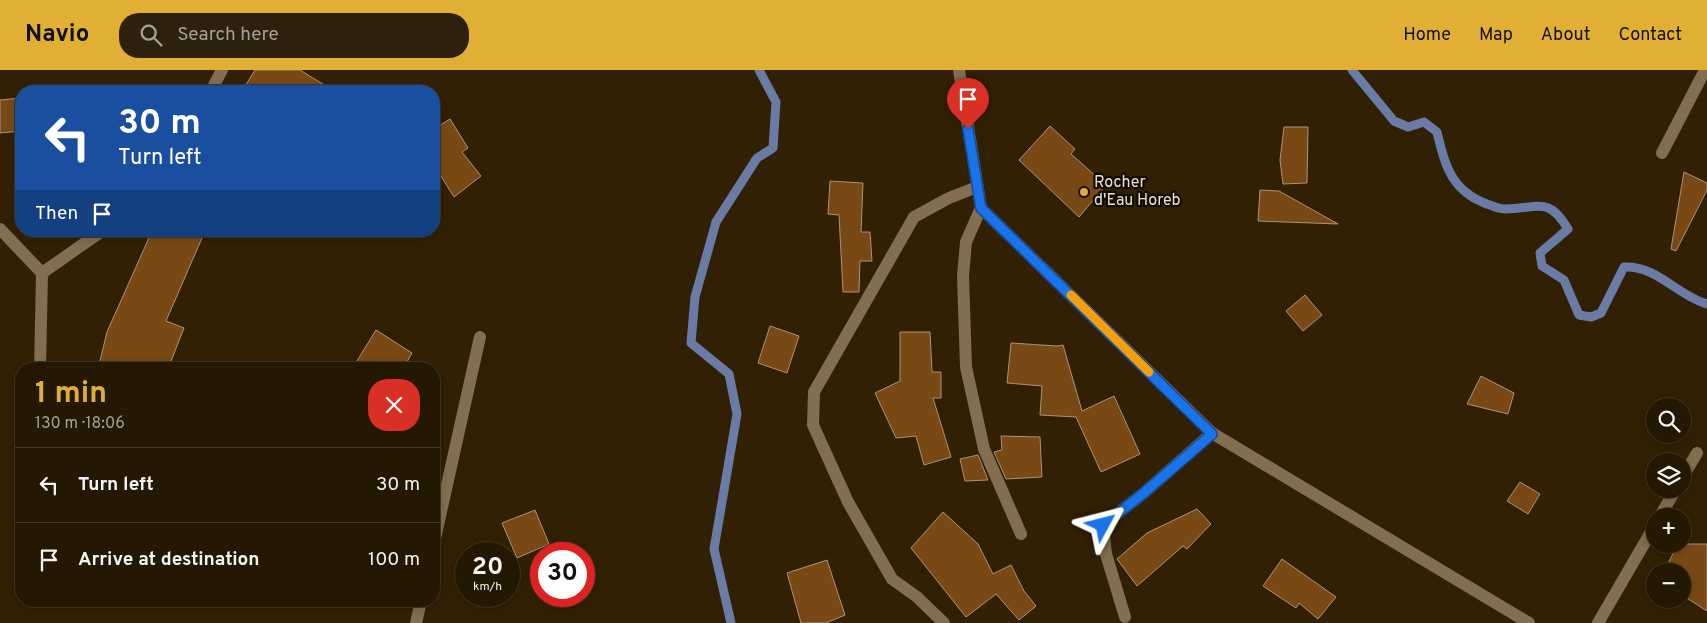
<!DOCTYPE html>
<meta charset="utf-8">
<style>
body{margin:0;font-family:Overpass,sans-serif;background:#2d210d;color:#f1f3f6;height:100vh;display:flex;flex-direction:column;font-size:19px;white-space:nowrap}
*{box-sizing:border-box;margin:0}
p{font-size:16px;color:#a3a09a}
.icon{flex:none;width:28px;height:28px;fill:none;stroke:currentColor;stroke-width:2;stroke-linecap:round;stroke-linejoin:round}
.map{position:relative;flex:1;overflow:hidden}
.sheet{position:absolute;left:15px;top:292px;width:425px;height:245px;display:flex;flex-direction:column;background:#251803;border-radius:20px;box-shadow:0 2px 8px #0003,0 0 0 1px #423725}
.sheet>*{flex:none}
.top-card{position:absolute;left:15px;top:15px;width:425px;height:152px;border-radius:20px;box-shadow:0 2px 8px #0003,0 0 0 1px #423725;background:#1a4fa0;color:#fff;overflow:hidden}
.controls{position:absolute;left:1646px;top:328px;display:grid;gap:10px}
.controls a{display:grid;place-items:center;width:45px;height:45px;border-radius:50%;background:#251803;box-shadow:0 2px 8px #0003,0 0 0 1px #423725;font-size:25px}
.speed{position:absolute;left:455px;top:472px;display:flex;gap:10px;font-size:25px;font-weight:700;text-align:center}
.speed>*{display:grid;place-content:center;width:65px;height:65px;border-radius:50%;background:#251803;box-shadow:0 2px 8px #0003,0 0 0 1px #423725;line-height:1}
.speed small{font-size:12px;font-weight:400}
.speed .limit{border:8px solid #d22;background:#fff;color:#111}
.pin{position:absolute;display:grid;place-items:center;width:42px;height:42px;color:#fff;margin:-51px -21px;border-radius:50% 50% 50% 0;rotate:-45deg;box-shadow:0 0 5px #0007}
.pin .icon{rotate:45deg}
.me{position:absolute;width:55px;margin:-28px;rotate:52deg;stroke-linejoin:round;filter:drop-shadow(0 0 4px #0008)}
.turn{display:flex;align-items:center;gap:18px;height:105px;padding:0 20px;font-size:22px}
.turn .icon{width:65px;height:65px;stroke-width:2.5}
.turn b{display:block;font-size:35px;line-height:42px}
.then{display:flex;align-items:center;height:48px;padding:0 20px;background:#0003;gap:10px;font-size:19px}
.round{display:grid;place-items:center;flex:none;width:52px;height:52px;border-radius:20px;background:#2d210d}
.head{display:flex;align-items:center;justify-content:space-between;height:85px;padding:0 20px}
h1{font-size:30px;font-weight:700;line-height:38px;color:#e1af34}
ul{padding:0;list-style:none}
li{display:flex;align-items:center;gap:15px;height:75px;padding:0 20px;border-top:1px solid #423725}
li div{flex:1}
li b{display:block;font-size:19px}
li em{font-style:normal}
header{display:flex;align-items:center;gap:30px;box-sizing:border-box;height:70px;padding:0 25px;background:#e1af34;color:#111}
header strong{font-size:24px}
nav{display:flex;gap:28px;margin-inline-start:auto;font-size:18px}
.search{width:350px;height:45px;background:#2d210d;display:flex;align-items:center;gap:12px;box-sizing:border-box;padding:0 18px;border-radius:20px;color:#a3a09a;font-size:19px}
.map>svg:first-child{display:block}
</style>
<header>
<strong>Navio</strong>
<div class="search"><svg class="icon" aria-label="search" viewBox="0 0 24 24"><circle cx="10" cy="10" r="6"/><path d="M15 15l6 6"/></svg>Search here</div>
<nav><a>Home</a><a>Map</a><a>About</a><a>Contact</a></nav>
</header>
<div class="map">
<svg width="1707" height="553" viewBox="0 0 1707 553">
<rect width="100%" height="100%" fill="#312004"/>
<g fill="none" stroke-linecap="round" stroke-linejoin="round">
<!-- stream -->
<g stroke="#6a7ba5" stroke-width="9">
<path d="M1352 0 1394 51 1408 57 1424 52 1437 62C1445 95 1451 121 1487 134 1492 136 1499 139 1505 139 1537 139 1548 125 1568 159L1540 183 1542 196 1564 210 1579 245 1591 247 1601 243 1624 197C1656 195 1678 226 1707 234"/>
<path d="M731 553 714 479 737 344 729 304 691 273 695 227 716 152 757 88 773 78 776 32 759 0"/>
</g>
</g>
<!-- building -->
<g fill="#784914" stroke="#af9279">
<path d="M255 0H300L334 21H242Z"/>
<path d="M21 28V61L0 63V30Z"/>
<path d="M450 49 468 78 462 82 481 106 454 127 434 95V59Z"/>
<path d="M1050 56 1075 79 1071 84 1106 115 1079 147 1019 90Z"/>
<path d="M1284 57H1308L1307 113 1283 114 1280 90Z"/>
<path d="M1684 102 1707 113V120L1676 181 1671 179Z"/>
<path d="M830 111 863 113 861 162H870L872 191H860L859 222H843L839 145 828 144Z"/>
<path d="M1260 120 1279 121 1338 154 1258 151Z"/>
<path d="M152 161H205L166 251 184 258 168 299H98L107 262Z"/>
<path d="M1305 225 1322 245 1303 261 1286 241Z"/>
<path d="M770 256 799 266 787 303 758 293Z"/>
<path d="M376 260 412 283 403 299H352Z"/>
<path d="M900 262H930L932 302H941V328H933L951 387 924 395 916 366 896 368 875 323 900 311Z"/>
<path d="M1011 273 1057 276 1063 275 1082 341 1114 326 1140 384 1101 402 1076 347 1040 345 1042 316 1007 313Z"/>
<path d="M1481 306 1514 323 1508 344 1467 334Z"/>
<path d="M1001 366 1040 367 1042 407 1006 409 994 382 1002 380Z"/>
<path d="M978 385 988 410 965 411 960 389Z"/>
<path d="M1520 412 1540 424 1528 444 1507 431Z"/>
<path d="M1197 439 1211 454 1187 479 1183 476 1137 516 1117 489 1147 463Z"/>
<path d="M535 440 549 474 517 488 502 453Z"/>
<path d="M943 442 978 474 993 504 1011 495 1024 521 1036 536 1019 550 996 524 966 547 911 478Z"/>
<path d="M1678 474H1707V541L1682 525V501H1664Z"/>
<path d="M1282 489 1336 527 1318 549 1299 533 1296 538 1263 516Z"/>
<path d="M827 490 845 545 826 553H801L787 503Z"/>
</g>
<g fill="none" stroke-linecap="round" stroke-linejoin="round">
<!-- minor -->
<g stroke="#826e50" stroke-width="12">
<path d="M959 0 981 138 1212 363 1529 553"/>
<path d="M211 21 222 0"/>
<path d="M1662 83 1705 0"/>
<path d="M981 138 966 172 963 206 966 297 984 379 1021 464"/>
<path d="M0 159 42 203 102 161"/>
<path d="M40 299 42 203"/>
<path d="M1682 408 1697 383"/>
<path d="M1660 446 1676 419"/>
<path d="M434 473 480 267"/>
<path d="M1125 547 1106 484 1103 455 1145 422 1212 363"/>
<path d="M416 553 421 531"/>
<path d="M944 553 917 527 892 509 848 432 813 355 814 322 914 147 949 128 977 117"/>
<path d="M1598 553 1655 455"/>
</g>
</g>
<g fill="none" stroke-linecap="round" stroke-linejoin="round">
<defs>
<path id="route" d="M968 59 981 138 1212 364 1145 422 1103 455"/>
</defs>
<!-- route casing -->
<use href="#route" stroke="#114b97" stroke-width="12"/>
<!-- route -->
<use href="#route" stroke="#1a73e8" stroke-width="9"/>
<!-- slow -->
<path stroke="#f59e0b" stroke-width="9" d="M1071 225 1149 302"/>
</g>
<!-- markers -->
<circle fill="#e1af34" stroke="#130c03" stroke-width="2" cx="1084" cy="122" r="5"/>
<g text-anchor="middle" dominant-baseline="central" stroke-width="4.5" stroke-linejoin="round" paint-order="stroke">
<!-- poi labels -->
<g font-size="16" fill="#ebe0d0" stroke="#130c03" text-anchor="start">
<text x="1094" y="113">Rocher<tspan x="1094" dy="18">d'Eau Horeb</tspan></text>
</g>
</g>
</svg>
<div class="controls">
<a><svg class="icon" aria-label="search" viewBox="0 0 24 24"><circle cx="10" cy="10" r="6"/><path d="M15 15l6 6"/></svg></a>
<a><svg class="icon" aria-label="layers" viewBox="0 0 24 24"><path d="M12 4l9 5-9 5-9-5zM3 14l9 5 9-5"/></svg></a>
<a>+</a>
<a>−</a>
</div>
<div class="speed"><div>20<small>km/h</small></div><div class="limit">30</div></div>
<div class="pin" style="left:968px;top:59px;background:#d93025"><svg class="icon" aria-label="arrive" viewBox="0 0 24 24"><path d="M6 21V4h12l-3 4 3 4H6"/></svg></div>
<svg class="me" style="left:1103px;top:455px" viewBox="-20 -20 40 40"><path d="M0-17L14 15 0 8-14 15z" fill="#1a73e8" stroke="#fff" stroke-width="4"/></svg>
<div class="top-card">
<div class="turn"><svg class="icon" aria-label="left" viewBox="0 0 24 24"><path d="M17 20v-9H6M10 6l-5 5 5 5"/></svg><div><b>30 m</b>Turn left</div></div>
<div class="then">Then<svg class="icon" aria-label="arrive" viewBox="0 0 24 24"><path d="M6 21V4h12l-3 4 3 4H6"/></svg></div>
</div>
<section class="sheet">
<div class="head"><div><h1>1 min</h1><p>130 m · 18:06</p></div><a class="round" style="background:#d93025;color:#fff"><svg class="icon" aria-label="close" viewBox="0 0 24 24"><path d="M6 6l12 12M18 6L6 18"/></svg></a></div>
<ul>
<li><svg class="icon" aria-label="left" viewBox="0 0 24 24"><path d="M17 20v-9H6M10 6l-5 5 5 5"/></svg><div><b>Turn left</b></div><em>30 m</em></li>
<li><svg class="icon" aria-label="arrive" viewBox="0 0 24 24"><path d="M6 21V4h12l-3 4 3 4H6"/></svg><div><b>Arrive at destination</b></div><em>100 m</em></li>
</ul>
</section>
</div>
